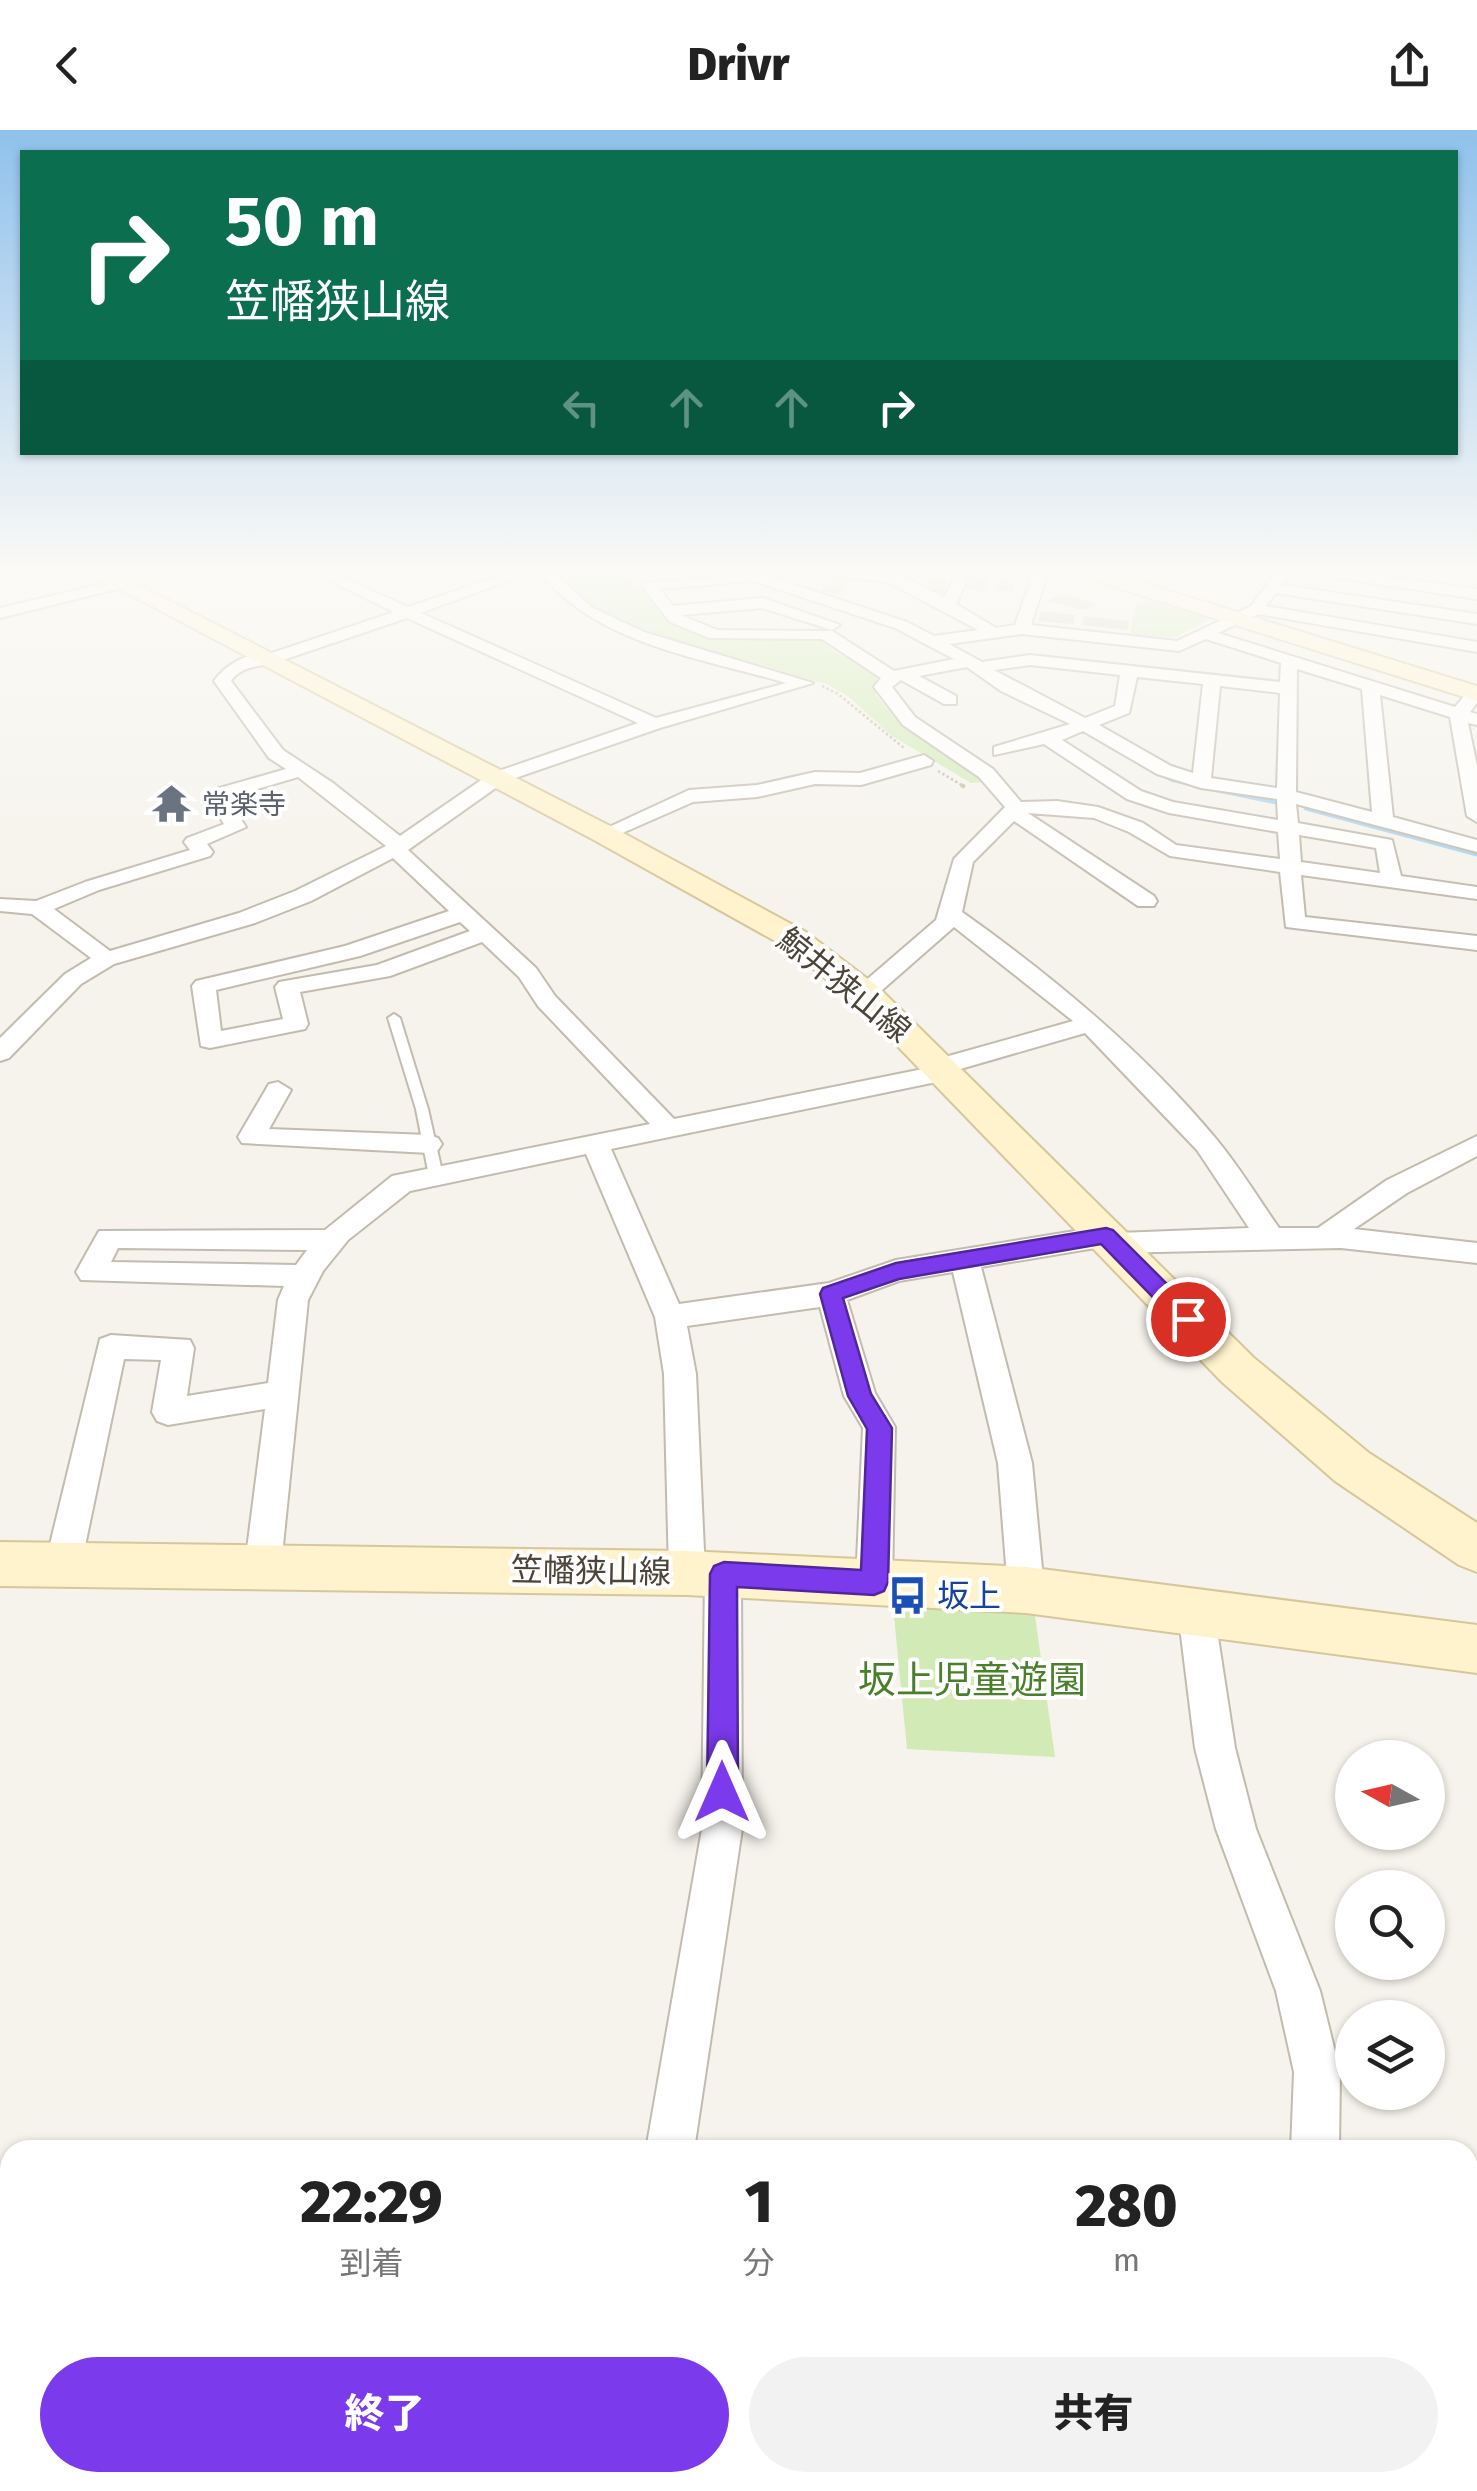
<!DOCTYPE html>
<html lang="ja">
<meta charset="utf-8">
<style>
body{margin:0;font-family:"Fira Sans","Noto Sans JP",sans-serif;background:#f2f2f2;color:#222;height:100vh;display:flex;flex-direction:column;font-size:38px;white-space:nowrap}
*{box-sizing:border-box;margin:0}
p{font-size:32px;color:#767676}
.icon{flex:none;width:55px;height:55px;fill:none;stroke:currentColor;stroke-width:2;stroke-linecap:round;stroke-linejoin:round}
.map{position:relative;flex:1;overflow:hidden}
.drawer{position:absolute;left:0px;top:2010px;width:1478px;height:352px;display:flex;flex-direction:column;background:#fff;border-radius:30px 30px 0 0;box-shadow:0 2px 8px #0004}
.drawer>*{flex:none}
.guide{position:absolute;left:20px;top:20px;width:1438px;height:305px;border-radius:0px;box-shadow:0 2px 8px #0004;background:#0b6e4f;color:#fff;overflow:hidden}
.needle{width:65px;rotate:278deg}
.buttons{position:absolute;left:1335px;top:1610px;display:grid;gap:20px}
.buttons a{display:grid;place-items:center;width:110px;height:110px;border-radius:50%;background:#fff;box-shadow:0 2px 8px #0004;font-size:50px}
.pin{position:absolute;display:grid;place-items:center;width:85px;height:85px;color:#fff;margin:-42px;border:5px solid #fff;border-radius:50%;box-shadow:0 2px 10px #0007}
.me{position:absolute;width:110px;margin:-55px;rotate:0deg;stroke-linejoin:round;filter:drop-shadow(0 0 8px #0008)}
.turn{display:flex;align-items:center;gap:35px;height:210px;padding:0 40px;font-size:45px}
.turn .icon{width:130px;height:130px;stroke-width:2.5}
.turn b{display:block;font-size:70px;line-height:85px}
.lanes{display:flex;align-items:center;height:95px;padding:0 40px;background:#0003;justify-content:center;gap:50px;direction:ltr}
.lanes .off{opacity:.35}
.eta{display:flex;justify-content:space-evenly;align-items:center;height:170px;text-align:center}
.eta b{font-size:60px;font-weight:800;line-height:70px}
.primary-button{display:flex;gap:20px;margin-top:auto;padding:20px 40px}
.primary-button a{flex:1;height:115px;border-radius:60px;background:#7c3aed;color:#fff;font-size:40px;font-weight:800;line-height:115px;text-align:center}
.primary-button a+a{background:#f2f2f2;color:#222}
header{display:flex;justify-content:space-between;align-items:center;height:130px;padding:0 40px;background:#fff;font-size:45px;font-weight:800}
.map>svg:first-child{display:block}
</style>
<header><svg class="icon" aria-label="back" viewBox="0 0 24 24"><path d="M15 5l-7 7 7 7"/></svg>Drivr<svg class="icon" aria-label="share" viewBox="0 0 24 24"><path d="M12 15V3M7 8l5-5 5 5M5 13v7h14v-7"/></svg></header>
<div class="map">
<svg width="1477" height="2361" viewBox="0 0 1477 2361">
<rect width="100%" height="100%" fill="#f6f3ec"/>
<!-- green -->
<g fill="#d2eab5">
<path d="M566 444H625L677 497 698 506 820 507 833 521 877 543 876 565 895 588 986 652 971 653 892 606 849 567 827 554C801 548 777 539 752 532 701 518 587 498 566 444Z"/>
<path d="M1148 471 1205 487 1209 490 1173 508 1130 504 1135 477Z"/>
<path d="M893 1476 989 1479 1035 1486 1055 1627 907 1619Z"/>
</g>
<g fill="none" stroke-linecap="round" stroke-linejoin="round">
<!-- stream-far1 -->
<g stroke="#a9d4f2" stroke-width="4">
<path d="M1011 565 1043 581"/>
<path d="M1107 615 1172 650 1205 657"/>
</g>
<!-- stream -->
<g stroke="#a9d4f2" stroke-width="5">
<path d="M1194 655 1281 673"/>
<path d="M1306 678 1477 724"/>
</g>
</g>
<!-- building -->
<g fill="#d8cfc1">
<path d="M973 444H990L984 462 967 459 969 452H977L971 449Z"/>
<path d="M1002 444 1019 445 1010 454 1015 456 1012 461 996 460Z"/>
<path d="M831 445 849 447 847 451 852 452 839 464 821 462 824 456 834 454 827 451Z"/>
<path d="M931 447 947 451 942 467 927 465Z"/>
<path d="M1062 464 1071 466 1096 474 1084 480 1047 471Z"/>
<path d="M1041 481 1075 485 1073 494 1038 491Z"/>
<path d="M1084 486 1129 491 1128 500 1082 495Z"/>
<path d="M182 666 187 676 162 682 157 672Z"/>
</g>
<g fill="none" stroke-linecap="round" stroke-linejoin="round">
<defs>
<g id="lane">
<path d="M394 884 400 888 428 979 443 1046 436 1051 429 1046 416 979 388 888Z"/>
<path d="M0 2259 10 2262V2288L0 2285Z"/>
<path d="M119 2352H146L144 2361H116Z"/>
</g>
<g id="street">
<path d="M316 444H335L408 477 505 444H526L421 483 656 588 786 553C702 528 599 515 541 444H556L591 477 644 502 813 553 660 598 504 652 408 720 536 838 555 866 674 989 928 938 931 931 1073 891 954 797 873 868H857L853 863 857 858 936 790 954 729 1005 677 979 647 903 595 874 557 881 548 822 509 709 508 670 492 642 456 644 453 762 444 907 492 934 506 978 500 888 452 848 448 841 444H900L944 468 956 444H970L956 474 996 498 1015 495 1031 450 1021 444H1041L1046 448 1031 495 1177 511 1251 476 1275 444H1290L1282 455 1477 484V494L1276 463 1266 476 1477 512V522L1258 484 1218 503 1455 577 1471 558 1477 557V573L1470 582 1477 584V595L1468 593 1477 636V692L1467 686 1450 587 1380 565 1393 687 1477 710V722L1296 674 1298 693 1392 710 1401 746 1477 757V769L1301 745 1305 787 1477 806V820L1286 797 1280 742 1170 726 1129 702 1094 688 1028 683 1154 766 1157 771 1154 776H1138L1014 691 973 732 962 782C1055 848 1144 922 1217 1010 1240 1038 1258 1068 1279 1098H1318L1387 1050 1477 1006V1026L1407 1063 1354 1099 1477 1113V1133L1341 1118 1113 1123 1101 1117 981 1137 1032 1333 1044 1460 1039 1471 1026 1476 1013 1471 1008 1460 998 1333 953 1142 899 1151 847 1170 875 1263 895 1297 892 1453 887 1464 874 1469 861 1464 856 1453 863 1298 844 1266 820 1177 687 1196 696 1244 705 1443 700 1454 687 1459 674 1454 669 1443 664 1244 655 1187 586 1024 410 1061 348 1110 323 1141 308 1170 281 1435 275 1446 263 1451 251 1446 245 1435 265 1279 168 1295 157 1291 152 1282 161 1230 124 1229 81 1435 75 1446 63 1451 51 1446 45 1435 100 1209 111 1205 190 1210 194 1218 187 1266 268 1253 278 1170 284 1156 81 1150 76 1142 99 1101 325 1100 392 1046 650 994 538 876 519 847 482 812 390 846 300 862 308 894 305 899 210 918 201 916 192 856 196 851 345 816 449 781 393 728 311 771 255 793 114 834 81 854 9 928 0 931V908L65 844 91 828 32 784 0 781V769L36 771 85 752 190 720 184 712 187 708 224 694 206 665 209 661 286 639 269 628 214 551C225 535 249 521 269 524L394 482ZM753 451 895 498 954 529 894 541 832 501 717 500 681 485 762 478 832 500 840 495 763 468 673 476 660 459ZM407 488 638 593 490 644 400 706 333 653 283 620 231 551C240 537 259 536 274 533ZM1022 504 1179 521 1206 509 1281 533 1280 552 1030 525 982 532 949 514ZM1030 535 1120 545 1115 576 1085 588 994 540ZM967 537 1001 561 1070 594 994 617V625L1044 614 1127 669 1169 683 1278 702 1280 729 1176 715 1143 693 1098 677 1057 671 1021 672 993 639 915 587 892 557 901 550 944 574H956V566L919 546ZM1297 539 1362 559 1372 682 1296 662ZM1137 547 1203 554 1193 643 1171 636 1099 595 1129 583ZM1220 556 1280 563 1277 658 1211 648ZM1083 601 1157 644 1201 658 1277 669 1278 690 1173 672 1141 661 1062 610ZM298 647 386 716 295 761 239 783 110 821 54 779 99 760 210 726 213 722 207 714 246 697 227 668ZM1299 705 1376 718 1380 743 1301 732ZM460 792 470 801 377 835 279 852 275 857 283 889 221 901 216 860 360 826ZM1085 903 1197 1020 1249 1098 1118 1103 1106 1096 896 1130 829 1153 679 1174 611 1019 946 950 955 948 957 940ZM118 1118 307 1120 296 1135 111 1132Z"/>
<path d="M1331 444H1368L1477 459V469L1338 448Z"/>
<path d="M120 450 127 454 125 457 0 488V478Z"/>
<path d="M924 625 933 631 931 635 861 655 815 654 757 667 693 672 611 708 604 710 594 704 689 660 757 655 815 642 860 643Z"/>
<path d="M278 952 291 960 269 999 429 1005 438 1008 442 1014 438 1020 429 1023 242 1013 238 1007 269 954Z"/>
<path d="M723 1429 736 1434 741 1445 742 1699 694 2020H646L702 1699 705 1445 710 1434Z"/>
<path d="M1196 1464 1209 1469 1214 1481 1235 1618 1256 1699 1320 1861 1340 1942 1339 2020H1291L1294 1942 1276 1861 1216 1699 1195 1618 1178 1481 1183 1469Z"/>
<path d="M597 2352H652L648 2361H594Z"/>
<path d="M1016 2352H1122L1125 2361H1020Z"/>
<path d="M1276 2352H1330L1329 2361H1275Z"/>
</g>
<g id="secondary">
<path d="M91 444H117L614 698 806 802 877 856 1254 1228 1369 1323 1477 1393V1442L1459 1435 1335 1351 1222 1252 853 870 784 816 594 710Z"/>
<path d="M1083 444H1114L1477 556V571L1086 448Z"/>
<path d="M0 1412 687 1421 1026 1437 1477 1495V1543L1026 1483 687 1465 0 1456Z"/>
</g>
</defs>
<!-- lane casing -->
<use href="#lane" stroke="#c2bbae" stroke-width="4"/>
<!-- street casing -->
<use href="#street" stroke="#c2bbae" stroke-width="4"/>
<!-- secondary casing -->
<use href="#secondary" stroke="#d6c79b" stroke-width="4"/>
<!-- path-far1 -->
<g stroke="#c4b79f" stroke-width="2.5" stroke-dasharray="2.5 2.5" stroke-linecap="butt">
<path d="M822 556 838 564 904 618"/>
<path d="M938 641 965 657"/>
</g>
<!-- path -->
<path stroke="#c4b79f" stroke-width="4" stroke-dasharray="4 4" stroke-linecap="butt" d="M961 655 967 658"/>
<!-- lane -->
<use href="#lane" fill="#fff" fill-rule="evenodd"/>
<!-- street -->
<use href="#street" fill="#fff" fill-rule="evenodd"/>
<!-- secondary -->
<use href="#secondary" fill="#fff3cd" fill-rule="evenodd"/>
</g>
<!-- sky -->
<linearGradient id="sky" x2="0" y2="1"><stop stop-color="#8fc1ec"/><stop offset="0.57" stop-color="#fbfaf6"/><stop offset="1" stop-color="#fbfaf6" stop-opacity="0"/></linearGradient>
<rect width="1477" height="774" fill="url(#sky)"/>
<!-- route -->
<path fill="#7c3aed" stroke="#51269a" stroke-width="2.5" d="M1106 1098 1113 1100 1196 1183 1200 1189 1196 1195H1180L1101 1114 899 1149 843 1168 871 1264 892 1298 888 1452 884 1461 874 1465 737 1457 738 1662 733 1673 722 1677 712 1673 707 1662 710 1444 714 1436 724 1432 861 1440 867 1299 848 1266 820 1164 823 1158 896 1133Z"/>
<!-- icons -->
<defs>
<symbol id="temple-bare" viewBox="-9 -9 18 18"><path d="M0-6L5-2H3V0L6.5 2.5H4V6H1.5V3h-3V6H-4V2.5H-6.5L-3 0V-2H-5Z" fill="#6b7280" stroke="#fff" stroke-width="2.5" paint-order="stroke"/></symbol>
<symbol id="bus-bare" viewBox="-9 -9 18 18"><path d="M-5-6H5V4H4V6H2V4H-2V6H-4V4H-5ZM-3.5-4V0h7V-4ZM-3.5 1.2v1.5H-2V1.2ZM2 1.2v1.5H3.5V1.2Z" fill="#1a4fb4" stroke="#fff" stroke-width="2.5" paint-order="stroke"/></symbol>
</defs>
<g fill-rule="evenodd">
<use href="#temple-bare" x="144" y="646" width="55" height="55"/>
<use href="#bus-bare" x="880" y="1438" width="55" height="55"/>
</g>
<g text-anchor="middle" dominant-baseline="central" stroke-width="8" stroke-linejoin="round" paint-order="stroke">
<!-- far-worship labels -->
<g font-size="28" fill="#5b616d" stroke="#fff" text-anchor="start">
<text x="202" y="674">常楽寺</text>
</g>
<!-- street labels -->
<g font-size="32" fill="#4b4439" stroke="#fff">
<text transform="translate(844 855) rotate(39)">鯨井狭山線</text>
<text transform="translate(591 1441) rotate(1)">笠幡狭山線</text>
</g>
<!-- transit labels -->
<g font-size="32" fill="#164399" stroke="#fff" text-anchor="start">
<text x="937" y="1466">坂上</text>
</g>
<!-- near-park labels -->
<g font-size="38" fill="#4a7f2a" stroke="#fff">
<text x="972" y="1550">坂上児童遊園</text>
</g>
</g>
</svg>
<div class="buttons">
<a><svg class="needle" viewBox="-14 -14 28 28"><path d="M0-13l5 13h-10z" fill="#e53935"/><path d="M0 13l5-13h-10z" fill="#767676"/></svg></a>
<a><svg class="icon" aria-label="search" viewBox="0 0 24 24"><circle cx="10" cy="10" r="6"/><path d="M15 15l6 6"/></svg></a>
<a><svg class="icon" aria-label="layers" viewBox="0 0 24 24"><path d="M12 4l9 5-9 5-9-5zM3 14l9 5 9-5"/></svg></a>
</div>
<div class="pin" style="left:1188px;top:1189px;background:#d93025"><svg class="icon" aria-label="arrive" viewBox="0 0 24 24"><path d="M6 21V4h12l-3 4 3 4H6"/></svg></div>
<svg class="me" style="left:722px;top:1662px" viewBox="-20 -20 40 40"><path d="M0-17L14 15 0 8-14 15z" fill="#7c3aed" stroke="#fff" stroke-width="4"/></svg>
<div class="guide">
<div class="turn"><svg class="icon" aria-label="right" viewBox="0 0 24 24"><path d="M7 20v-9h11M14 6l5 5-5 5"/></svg><div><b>50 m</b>笠幡狭山線</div></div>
<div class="lanes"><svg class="icon off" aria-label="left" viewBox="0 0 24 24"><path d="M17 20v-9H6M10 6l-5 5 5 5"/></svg><svg class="icon off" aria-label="ahead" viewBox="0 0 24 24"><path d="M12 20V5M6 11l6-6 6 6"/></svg><svg class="icon off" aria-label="ahead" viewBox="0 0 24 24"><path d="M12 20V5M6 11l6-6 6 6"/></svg><svg class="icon" aria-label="right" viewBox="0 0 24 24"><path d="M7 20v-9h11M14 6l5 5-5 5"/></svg></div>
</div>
<section class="drawer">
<div class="eta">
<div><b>22:29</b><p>到着</p></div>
<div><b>1</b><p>分</p></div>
<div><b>280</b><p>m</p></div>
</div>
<div class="primary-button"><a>終了</a><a>共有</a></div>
</section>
</div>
